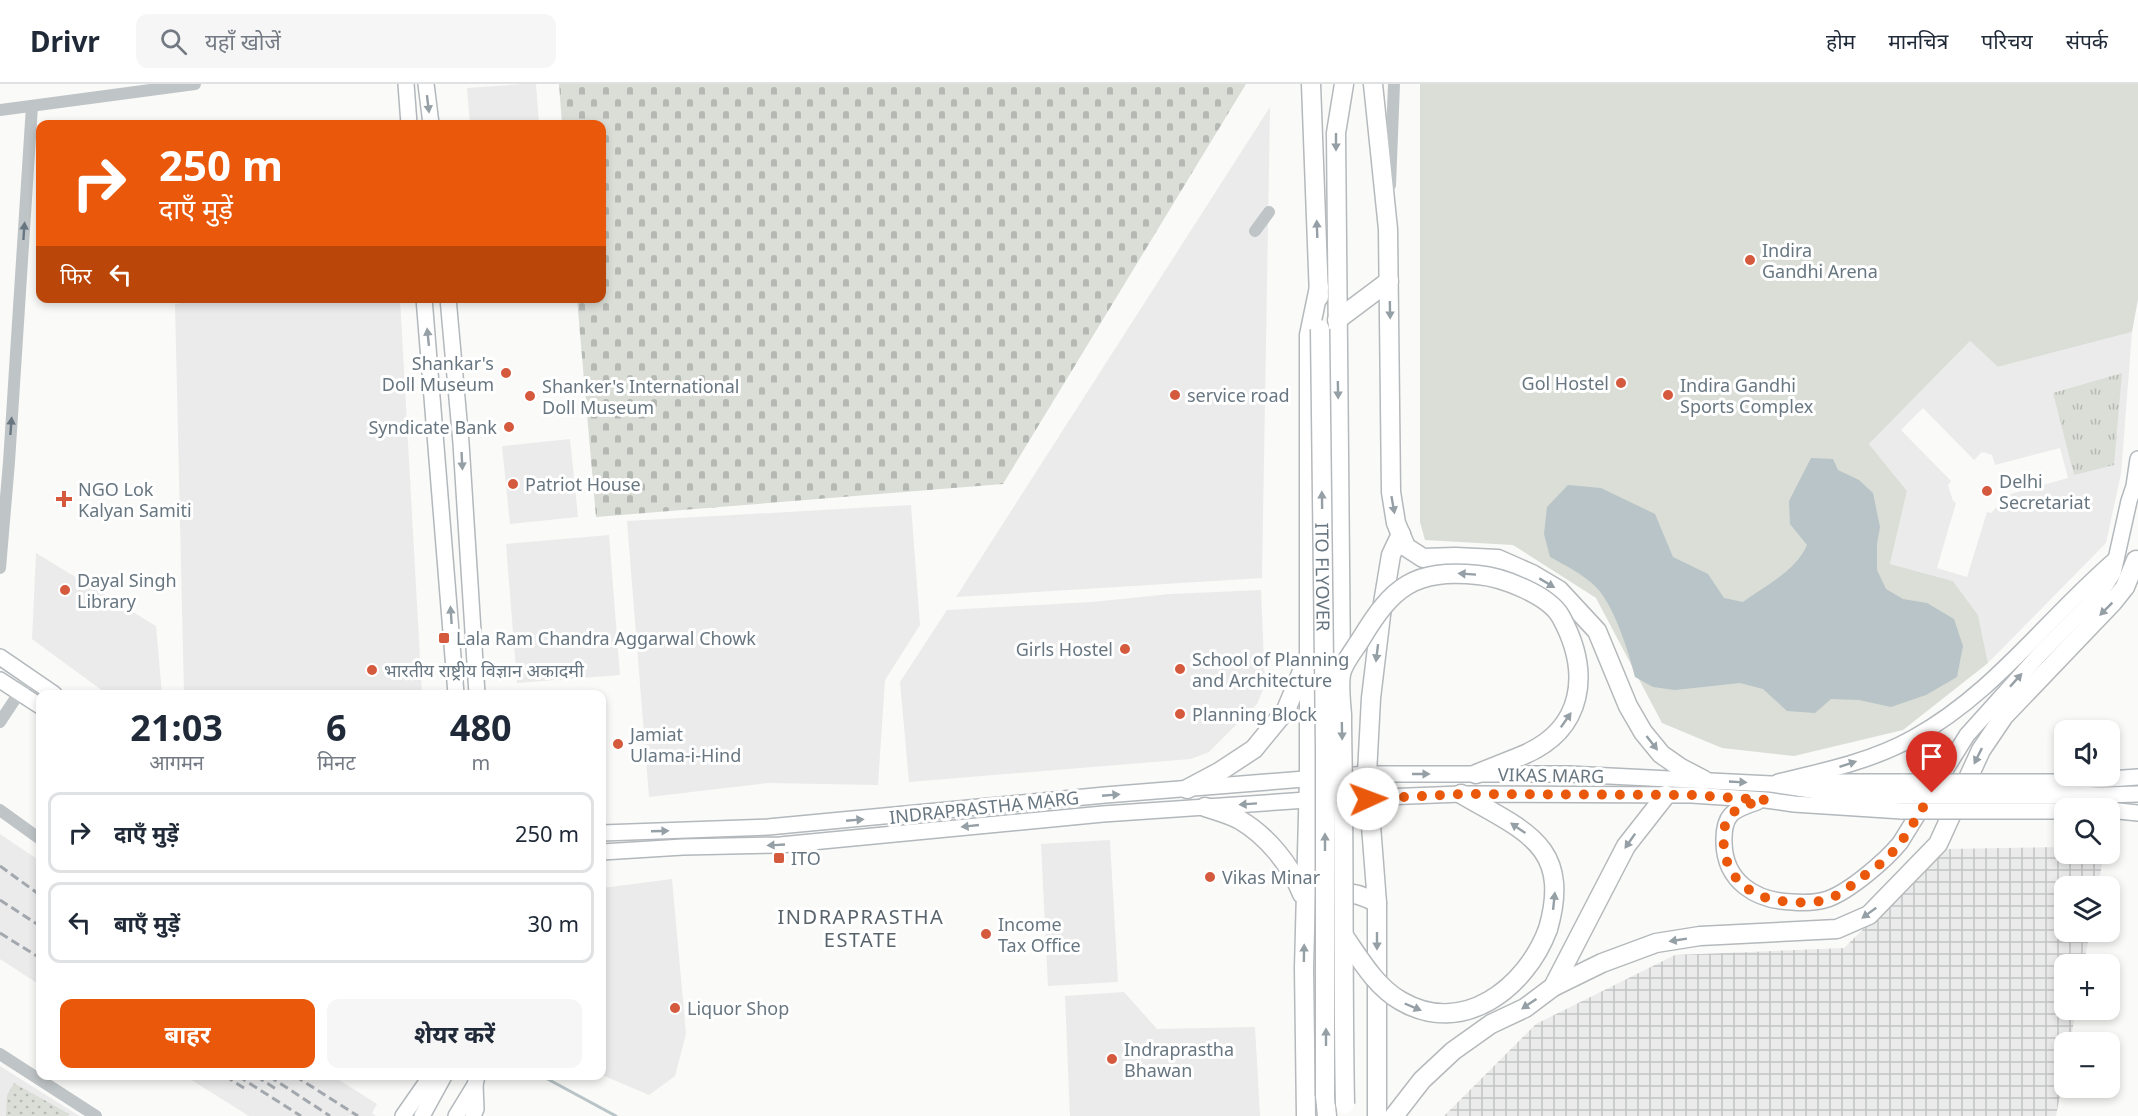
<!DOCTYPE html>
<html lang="hi">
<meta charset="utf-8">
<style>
body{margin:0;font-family:"Noto Sans","Noto Sans Devanagari",sans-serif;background:#f6f6f7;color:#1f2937;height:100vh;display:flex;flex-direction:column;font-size:22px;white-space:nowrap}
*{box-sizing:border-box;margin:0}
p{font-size:20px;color:#747a83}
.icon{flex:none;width:33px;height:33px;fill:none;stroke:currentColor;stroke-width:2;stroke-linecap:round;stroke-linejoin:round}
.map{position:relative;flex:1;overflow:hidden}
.drawer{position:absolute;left:36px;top:606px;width:570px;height:390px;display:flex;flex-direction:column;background:#fff;border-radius:12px;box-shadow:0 3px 9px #0003}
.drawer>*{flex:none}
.top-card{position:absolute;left:36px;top:36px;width:570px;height:183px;border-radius:12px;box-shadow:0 3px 9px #0003;background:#ea580c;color:#fff;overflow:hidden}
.buttons{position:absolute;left:2054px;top:636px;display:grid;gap:12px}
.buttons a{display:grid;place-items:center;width:66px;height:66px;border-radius:12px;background:#fff;box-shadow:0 3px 9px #0003;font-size:30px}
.pin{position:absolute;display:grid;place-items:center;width:51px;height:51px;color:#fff;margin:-62px -26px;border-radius:50% 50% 50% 0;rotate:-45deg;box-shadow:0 0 6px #0007}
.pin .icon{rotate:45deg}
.me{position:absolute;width:66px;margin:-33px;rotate:88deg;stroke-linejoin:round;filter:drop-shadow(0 0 4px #0008)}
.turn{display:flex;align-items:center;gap:21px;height:126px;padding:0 24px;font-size:27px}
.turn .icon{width:78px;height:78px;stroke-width:2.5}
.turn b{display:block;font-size:42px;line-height:51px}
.then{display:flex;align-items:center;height:57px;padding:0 24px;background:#0003;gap:12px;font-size:22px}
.eta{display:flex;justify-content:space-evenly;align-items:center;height:102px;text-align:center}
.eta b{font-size:36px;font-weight:700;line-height:42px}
.cta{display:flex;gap:12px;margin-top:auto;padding:12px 24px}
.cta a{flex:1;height:69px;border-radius:12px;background:#ea580c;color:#fff;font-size:24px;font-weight:700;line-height:69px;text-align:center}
.cta a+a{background:#f6f6f7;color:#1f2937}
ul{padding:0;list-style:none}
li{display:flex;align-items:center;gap:18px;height:81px;margin:0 12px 9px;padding:0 12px;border:3px solid #e0e1e3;border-radius:12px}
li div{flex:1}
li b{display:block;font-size:22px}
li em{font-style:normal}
header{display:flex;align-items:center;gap:36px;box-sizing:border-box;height:84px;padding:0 30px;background:#fff;border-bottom:2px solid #e0e1e3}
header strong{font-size:28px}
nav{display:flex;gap:33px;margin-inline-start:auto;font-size:21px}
.search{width:420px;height:54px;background:#f6f6f7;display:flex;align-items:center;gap:15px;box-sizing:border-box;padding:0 21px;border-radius:12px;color:#747a83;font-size:22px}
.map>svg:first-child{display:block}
</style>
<header>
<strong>Drivr</strong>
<div class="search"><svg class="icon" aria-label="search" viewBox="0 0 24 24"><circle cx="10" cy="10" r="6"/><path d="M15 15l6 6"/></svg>यहाँ खोजें</div>
<nav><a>होम</a><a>मानचित्र</a><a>परिचय</a><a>संपर्क</a></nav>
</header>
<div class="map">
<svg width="2138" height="1032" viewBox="0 0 2138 1032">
<defs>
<pattern id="industrial-grid" width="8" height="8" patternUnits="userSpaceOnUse" patternTransform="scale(1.5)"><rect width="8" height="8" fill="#ebebeb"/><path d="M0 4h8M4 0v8" fill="none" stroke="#c2c3c4"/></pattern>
<pattern id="grass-tufts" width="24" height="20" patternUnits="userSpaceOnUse" patternTransform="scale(1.5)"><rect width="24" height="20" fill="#daded7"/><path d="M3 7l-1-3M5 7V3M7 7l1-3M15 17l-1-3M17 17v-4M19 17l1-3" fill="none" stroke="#b5b9b4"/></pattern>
<pattern id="cemetery-stones" width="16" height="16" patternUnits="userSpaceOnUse" patternTransform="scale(1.5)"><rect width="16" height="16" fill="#daded7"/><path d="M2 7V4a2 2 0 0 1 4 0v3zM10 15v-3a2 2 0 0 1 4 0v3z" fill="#b5b9b4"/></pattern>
<pattern id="garden-dots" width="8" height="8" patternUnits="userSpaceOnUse" patternTransform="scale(1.5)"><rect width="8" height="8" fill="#daded7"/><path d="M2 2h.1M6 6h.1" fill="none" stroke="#b5b9b4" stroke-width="1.8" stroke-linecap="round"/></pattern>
</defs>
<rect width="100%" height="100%" fill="#fafaf8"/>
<!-- built -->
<g fill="#ebebeb" fill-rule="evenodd">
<path d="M523 0H536L539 40H470L467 4Z"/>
<path d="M1270 23 1262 494 956 513Z"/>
<path d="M215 214 400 215 422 610H184L175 220Z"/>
<path d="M2132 248 2121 390 2106 459 1988 579 1978 531 1953 497 1890 480 1907 407 1869 360 1970 257 1998 283ZM1923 324 1974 376 1982 368 1992 371 1995 381 2060 364 2068 394 2003 412 2004 415 1991 429 1987 428 1967 493 1937 484 1956 419 1953 417 1948 401 1951 397 1901 346Z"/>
<path d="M570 355 578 433 510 440 502 362Z"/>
<path d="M911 421 920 541 885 596 878 701 768 699 649 713 627 437Z"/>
<path d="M609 451 620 591 517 599 506 460Z"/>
<path d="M36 469 156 542 162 610H107L32 555Z"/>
<path d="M1261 506 1265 601 1257 620 1209 668 1191 675 909 698 900 598 947 526 1092 518 1170 510Z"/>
<path d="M0 750 40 777V901L0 875Z"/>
<path d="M1110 756 1118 898 1048 902 1041 760Z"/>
<path d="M672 795 686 950 675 992 649 1011 602 991V804Z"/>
<path d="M1124 908 1157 945 1255 943 1260 1032H1070L1065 912Z"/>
<path d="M0 982 73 1028 79 1032H0Z"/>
<path d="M185 992H333L377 1020 372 1029 376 1032H249Z"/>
</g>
<!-- industrial -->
<path fill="url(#industrial-grid)" d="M2064 763V770H2104L2098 802H2064V848H2090L2084 880H2064V926H2076L2070 958H2064V991L2056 1032H1444L1536 940 1675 871 1844 864 1945 765Z"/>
<!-- grass -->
<path fill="url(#grass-tufts)" d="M2122 289 2114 381 2074 391 2053 309Z"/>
<!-- cemetery -->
<path fill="url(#cemetery-stones)" d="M559 0H1246L1003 400 596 433 577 215 602 214V40H562Z"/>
<!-- garden -->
<path fill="url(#garden-dots)" d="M14 999 69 1030 68 1032H6L7 1011Z"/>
<!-- pitch -->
<path fill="#daded7" d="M1420 0H2138V215L2132 248 1998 283 1970 257 1869 360 1907 407 1890 480 1953 497 1978 531 1988 579 1903 646 1794 672 1722 664 1662 639 1596 514 1513 461 1425 456 1420 438Z"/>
<!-- water -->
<path fill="#b8c4c7" d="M1811 374 1833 375 1838 386 1859 396 1873 409 1880 443 1877 460V486L1886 505 1903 515 1927 519 1954 535 1963 562 1957 593 1926 611 1891 623 1859 616 1831 615 1815 629 1787 627 1763 605 1740 599 1675 606 1653 603 1635 593C1629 569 1614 521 1596 503 1584 491 1565 481 1550 473L1544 450 1547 423 1568 401 1601 404 1655 430 1673 473 1708 490 1724 514 1743 518C1765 502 1796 487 1807 461L1790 440 1789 417Z"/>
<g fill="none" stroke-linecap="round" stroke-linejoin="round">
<!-- stream -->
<path stroke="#b8c4c7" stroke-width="3" d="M542 992 616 1032"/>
<defs>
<g id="major">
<path d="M406 0 409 40"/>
<path d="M426 0 431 40"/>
<path d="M424 214 456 610"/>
<path d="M448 214 461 359 477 610"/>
<path d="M0 573 54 610"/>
<path d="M0 596 40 622"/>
<path d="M1778 698C1824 687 1872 677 1913 654 1994 610 2047 534 2116 475"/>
<path d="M1807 698H1903"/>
<path d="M2067 698 2138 693"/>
<path d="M2068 712 2138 710"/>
<path d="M1757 718C1732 726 1723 731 1724 759 1725 798 1756 817 1792 818 1804 819 1816 819 1828 815 1850 807 1885 777 1900 759L1967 651 2039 571 2101 508 2113 489 2129 417 2134 402 2138 375"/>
<path d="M2109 726 2138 729"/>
<path d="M602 749 768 743 1105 711 1367 690H1569L1771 700 1844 711 1903 712"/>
<path d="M602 768 683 763 780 761 1103 730 1307 716 1461 710 1692 711 1766 716 1794 720 1902 727"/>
<path d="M403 1032 426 999 436 992"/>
<path d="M422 1032 444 992"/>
<path d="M456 1032 475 1001 477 992"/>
<path d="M473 1032 476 1025 475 1001"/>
</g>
<g id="highway">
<path d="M1311 0 1319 213"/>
<path d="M1373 0 1388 145 1391 408 1396 439 1406 463 1423 474 1455 473 1498 475 1532 490 1559 506 1597 547 1628 622 1643 648 1661 670 1681 684 1704 696"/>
<path d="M1337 236 1389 197"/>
<path d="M1341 588 1336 49 1344 0"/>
<path d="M1476 690 1521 672"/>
<path d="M1187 705 1219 688 1254 665 1286 626 1305 580"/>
<path d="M1461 710C1524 747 1572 761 1548 845"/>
<path d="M1205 723C1217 727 1229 730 1240 736 1267 752 1291 781 1302 810"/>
<path d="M1328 810C1346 806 1361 810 1377 819"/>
<path d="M1553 903 1602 879 1656 859 1700 852 1837 845 1869 831 1938 760 1981 666 2004 632 2113 518 2125 503 2136 476"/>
<path d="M1325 1012 1327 1032"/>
<path d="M1306 1032 1304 884 1309 694V251L1319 203"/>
<path d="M1377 1032V819L1367 690 1371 614 1381 531 1391 471 1401 450"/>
<path d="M1394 1032 1422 996 1453 967 1491 940 1525 924 1553 903 1626 762 1666 711"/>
</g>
</defs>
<!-- major casing -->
<use href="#major" stroke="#b3b8bc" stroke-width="18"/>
<!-- highway casing -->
<use href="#highway" stroke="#b5b9bc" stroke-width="21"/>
<!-- minor -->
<g stroke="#bfc4c7" stroke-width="12">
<path d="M0 26 195 0"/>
<path d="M1390 101 1394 0"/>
<path d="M1255 147 1269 128"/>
<path d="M0 484 9 378 32 22"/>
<path d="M0 638 29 594"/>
<path d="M0 726 40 755"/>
<path d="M0 970 96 1032"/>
</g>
<!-- major -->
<use href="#major" stroke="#fff" stroke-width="15"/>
<!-- highway -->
<use href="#highway" stroke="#fff" stroke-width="18"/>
<!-- rail -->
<g stroke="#a2a8ad" stroke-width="3" stroke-dasharray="9 4.5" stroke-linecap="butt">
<path d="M0 782 40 811"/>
<path d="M0 816 40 842"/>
<path d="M0 849 40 874"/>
<path d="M225 992 244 1004"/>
<path d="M238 992 301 1032"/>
<path d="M256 992 276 1005"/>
<path d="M269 992 330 1032"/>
<path d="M295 992 358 1032"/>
</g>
<defs>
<g id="major-bridge">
<path d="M1903 698H2067"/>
<path d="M1903 712H2068"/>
<path d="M1902 727H2060"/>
</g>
<g id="highway-bridge">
<path id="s1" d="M1320 245 1325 662V1012"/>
<path d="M1344 852C1360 875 1376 903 1401 917 1463 953 1526 904 1548 845"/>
<path d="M1345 1020C1343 919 1344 818 1343 717 1343 688 1342 659 1342 631 1341 618 1339 602 1341 590 1343 579 1355 565 1361 555 1393 502 1414 485 1478 491 1502 493 1549 511 1561 533 1591 588 1585 646 1521 672"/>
</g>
</defs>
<!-- major-bridge casing -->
<use href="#major-bridge" stroke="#b3b8bc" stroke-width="18" stroke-linecap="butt"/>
<!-- highway-bridge casing -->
<use href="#highway-bridge" stroke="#b5b9bc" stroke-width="21" stroke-linecap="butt"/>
<!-- major-bridge -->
<use href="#major-bridge" stroke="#fff" stroke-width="15"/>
<!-- highway-bridge -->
<use href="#highway-bridge" stroke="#fff" stroke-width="18"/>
</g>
<!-- one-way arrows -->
<defs><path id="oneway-solid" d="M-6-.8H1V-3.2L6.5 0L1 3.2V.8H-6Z" transform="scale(1.5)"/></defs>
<g fill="#959fa6">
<use href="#oneway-solid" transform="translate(428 20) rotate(83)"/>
<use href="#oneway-solid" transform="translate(1336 58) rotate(90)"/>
<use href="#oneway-solid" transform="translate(1317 145) rotate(-92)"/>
<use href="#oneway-solid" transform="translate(1390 226) rotate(89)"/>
<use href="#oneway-solid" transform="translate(428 253) rotate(-96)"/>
<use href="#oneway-solid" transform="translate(1338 306) rotate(89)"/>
<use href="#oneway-solid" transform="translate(462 377) rotate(87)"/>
<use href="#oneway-solid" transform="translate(1322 416) rotate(-91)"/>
<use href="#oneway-solid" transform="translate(1393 421) rotate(80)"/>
<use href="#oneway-solid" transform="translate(1467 490) rotate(-176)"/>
<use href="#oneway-solid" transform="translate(1547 499) rotate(31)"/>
<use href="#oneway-solid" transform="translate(2106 525) rotate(135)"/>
<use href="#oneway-solid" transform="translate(451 531) rotate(-94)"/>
<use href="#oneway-solid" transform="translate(1377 569) rotate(97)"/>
<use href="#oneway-solid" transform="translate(2016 596) rotate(-48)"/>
<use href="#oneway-solid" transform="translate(1566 636) rotate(-55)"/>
<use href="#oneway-solid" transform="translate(1342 647) rotate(89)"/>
<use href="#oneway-solid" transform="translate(1652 659) rotate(52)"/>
<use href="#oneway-solid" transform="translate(1978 672) rotate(116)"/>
<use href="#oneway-solid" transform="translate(1848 680) rotate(-18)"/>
<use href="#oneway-solid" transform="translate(1421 690)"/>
<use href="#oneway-solid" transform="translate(1738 698) rotate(3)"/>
<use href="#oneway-solid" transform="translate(1111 711) rotate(-5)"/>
<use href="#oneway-solid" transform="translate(1248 720) rotate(176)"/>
<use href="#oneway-solid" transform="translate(855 736) rotate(-5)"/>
<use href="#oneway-solid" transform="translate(970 742) rotate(174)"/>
<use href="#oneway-solid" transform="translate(1518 744) rotate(-146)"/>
<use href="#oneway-solid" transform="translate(660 747) rotate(-2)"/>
<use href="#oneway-solid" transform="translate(1630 757) rotate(125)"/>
<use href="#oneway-solid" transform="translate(1325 758) rotate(-90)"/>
<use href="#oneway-solid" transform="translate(776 761) rotate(177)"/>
<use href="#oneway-solid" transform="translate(1554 817) rotate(-84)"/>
<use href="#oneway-solid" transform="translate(1869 829) rotate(144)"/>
<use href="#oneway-solid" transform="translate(1678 856) rotate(171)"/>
<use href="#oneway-solid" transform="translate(1377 857) rotate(90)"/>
<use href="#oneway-solid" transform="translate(1304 869) rotate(-89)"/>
<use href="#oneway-solid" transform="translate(1529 920) rotate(146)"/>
<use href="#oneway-solid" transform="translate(1413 923) rotate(23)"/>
<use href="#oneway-solid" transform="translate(1326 953) rotate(-90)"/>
</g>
<g fill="#677680">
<use href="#oneway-solid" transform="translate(24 147) rotate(-86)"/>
<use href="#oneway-solid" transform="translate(11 342) rotate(-86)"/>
</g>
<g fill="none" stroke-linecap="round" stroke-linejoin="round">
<!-- route -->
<path stroke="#ea580c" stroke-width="10" stroke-dasharray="0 18" d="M1368 715 1461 710 1692 711 1766 716C1753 719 1737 722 1729 733 1723 741 1723 754 1724 764 1728 800 1758 817 1792 818 1804 819 1816 819 1828 815 1840 811 1849 803 1859 796 1868 788 1879 782 1888 773 1906 755 1918 730 1932 709"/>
</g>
<!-- markers -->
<g fill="#d4593d" stroke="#fff" stroke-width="2">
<circle cx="1750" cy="176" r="6"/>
<circle cx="506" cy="289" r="6"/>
<circle cx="1621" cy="299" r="6"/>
<circle cx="1175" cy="311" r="6"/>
<circle cx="1668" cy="311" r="6"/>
<circle cx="530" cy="312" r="6"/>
<circle cx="509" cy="343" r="6"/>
<circle cx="513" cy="400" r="6"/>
<circle cx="1987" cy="407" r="6"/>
<path d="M61 406h6v6h6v6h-6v6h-6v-6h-6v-6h6z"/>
<circle cx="65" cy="506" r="6"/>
<rect x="438" y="548" width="12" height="12" rx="3"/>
<circle cx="1125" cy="565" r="6"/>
<circle cx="1180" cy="585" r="6"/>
<circle cx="372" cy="586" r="6"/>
<circle cx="1180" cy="630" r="6"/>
<circle cx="618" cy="660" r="6"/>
<rect x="773" y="768" width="12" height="12" rx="3"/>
<circle cx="1210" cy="793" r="6"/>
<circle cx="986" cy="850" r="6"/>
<circle cx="675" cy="924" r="6"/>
<circle cx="1112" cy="975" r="6"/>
</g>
<g text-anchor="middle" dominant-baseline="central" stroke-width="6" stroke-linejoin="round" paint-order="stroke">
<!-- poi labels -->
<g font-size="18" fill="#677680" stroke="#fff" text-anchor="start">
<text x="1762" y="166">Indira<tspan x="1762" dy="21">Gandhi Arena</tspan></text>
<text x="494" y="279" text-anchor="end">Shankar's<tspan x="494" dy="21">Doll Museum</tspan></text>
<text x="1609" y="299" text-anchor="end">Gol Hostel</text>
<text x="1680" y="301">Indira Gandhi<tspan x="1680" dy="21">Sports Complex</tspan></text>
<text x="542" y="302">Shanker's International<tspan x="542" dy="21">Doll Museum</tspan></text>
<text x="1187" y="311">service road</text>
<text x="497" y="343" text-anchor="end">Syndicate Bank</text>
<text x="1999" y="397">Delhi<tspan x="1999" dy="21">Secretariat</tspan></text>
<text x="525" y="400">Patriot House</text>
<text x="78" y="405">NGO Lok<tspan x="78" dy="21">Kalyan Samiti</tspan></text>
<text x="77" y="496">Dayal Singh<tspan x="77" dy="21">Library</tspan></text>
<text x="456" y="554">Lala Ram Chandra Aggarwal Chowk</text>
<text x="1113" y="565" text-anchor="end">Girls Hostel</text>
<text x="1192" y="575">School of Planning<tspan x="1192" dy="21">and Architecture</tspan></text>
<text x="384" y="586">भारतीय राष्ट्रीय विज्ञान अकादमी</text>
<text x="1192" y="630">Planning Block</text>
<text x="630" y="650">Jamiat<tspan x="630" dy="21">Ulama-i-Hind</tspan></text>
<text x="791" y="774">ITO</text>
<text x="1222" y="793">Vikas Minar</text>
<text x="998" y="840">Income<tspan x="998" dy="21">Tax Office</tspan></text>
<text x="687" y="924">Liquor Shop</text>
<text x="1124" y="965">Indraprastha<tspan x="1124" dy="21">Bhawan</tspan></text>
</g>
<!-- street labels -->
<g font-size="18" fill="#677680" stroke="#fff">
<text stroke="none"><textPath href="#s1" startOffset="248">ITO FLYOVER</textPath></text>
<text transform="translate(1551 691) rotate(1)">VIKAS MARG</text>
<text transform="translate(984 723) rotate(-6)">INDRAPRASTHA MARG</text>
</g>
<!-- neighbourhood labels -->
<g font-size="20" letter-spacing="1.5" fill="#59646c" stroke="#fff">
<text x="861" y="832">INDRAPRASTHA<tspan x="861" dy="23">ESTATE</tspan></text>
</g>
</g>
</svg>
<div class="buttons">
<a><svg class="icon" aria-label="sound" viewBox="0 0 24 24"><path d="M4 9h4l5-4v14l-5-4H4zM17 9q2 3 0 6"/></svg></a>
<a><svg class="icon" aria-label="search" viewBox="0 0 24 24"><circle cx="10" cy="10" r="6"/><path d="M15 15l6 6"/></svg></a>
<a><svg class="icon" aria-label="layers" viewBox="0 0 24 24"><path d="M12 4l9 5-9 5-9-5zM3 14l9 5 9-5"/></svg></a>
<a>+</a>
<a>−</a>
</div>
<div class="pin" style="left:1932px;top:709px;background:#d93025"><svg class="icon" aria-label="arrive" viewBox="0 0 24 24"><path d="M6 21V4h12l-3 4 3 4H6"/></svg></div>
<svg class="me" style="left:1368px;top:715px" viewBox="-20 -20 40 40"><circle r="19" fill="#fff"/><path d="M0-13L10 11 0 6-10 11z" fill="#ea580c"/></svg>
<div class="top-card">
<div class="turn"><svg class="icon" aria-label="right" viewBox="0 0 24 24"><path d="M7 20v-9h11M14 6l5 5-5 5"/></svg><div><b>250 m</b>दाएँ मुड़ें</div></div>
<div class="then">फिर<svg class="icon" aria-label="left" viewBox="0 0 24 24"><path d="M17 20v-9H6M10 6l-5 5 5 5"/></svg></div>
</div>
<section class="drawer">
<div class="eta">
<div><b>21:03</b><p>आगमन</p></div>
<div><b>6</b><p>मिनट</p></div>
<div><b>480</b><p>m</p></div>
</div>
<ul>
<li><svg class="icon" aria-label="right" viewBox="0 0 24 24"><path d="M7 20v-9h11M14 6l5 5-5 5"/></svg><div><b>दाएँ मुड़ें</b></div><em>250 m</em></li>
<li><svg class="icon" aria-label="left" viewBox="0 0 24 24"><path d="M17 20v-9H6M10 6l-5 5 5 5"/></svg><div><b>बाएँ मुड़ें</b></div><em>30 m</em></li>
</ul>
<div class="cta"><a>बाहर</a><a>शेयर करें</a></div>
</section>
</div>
